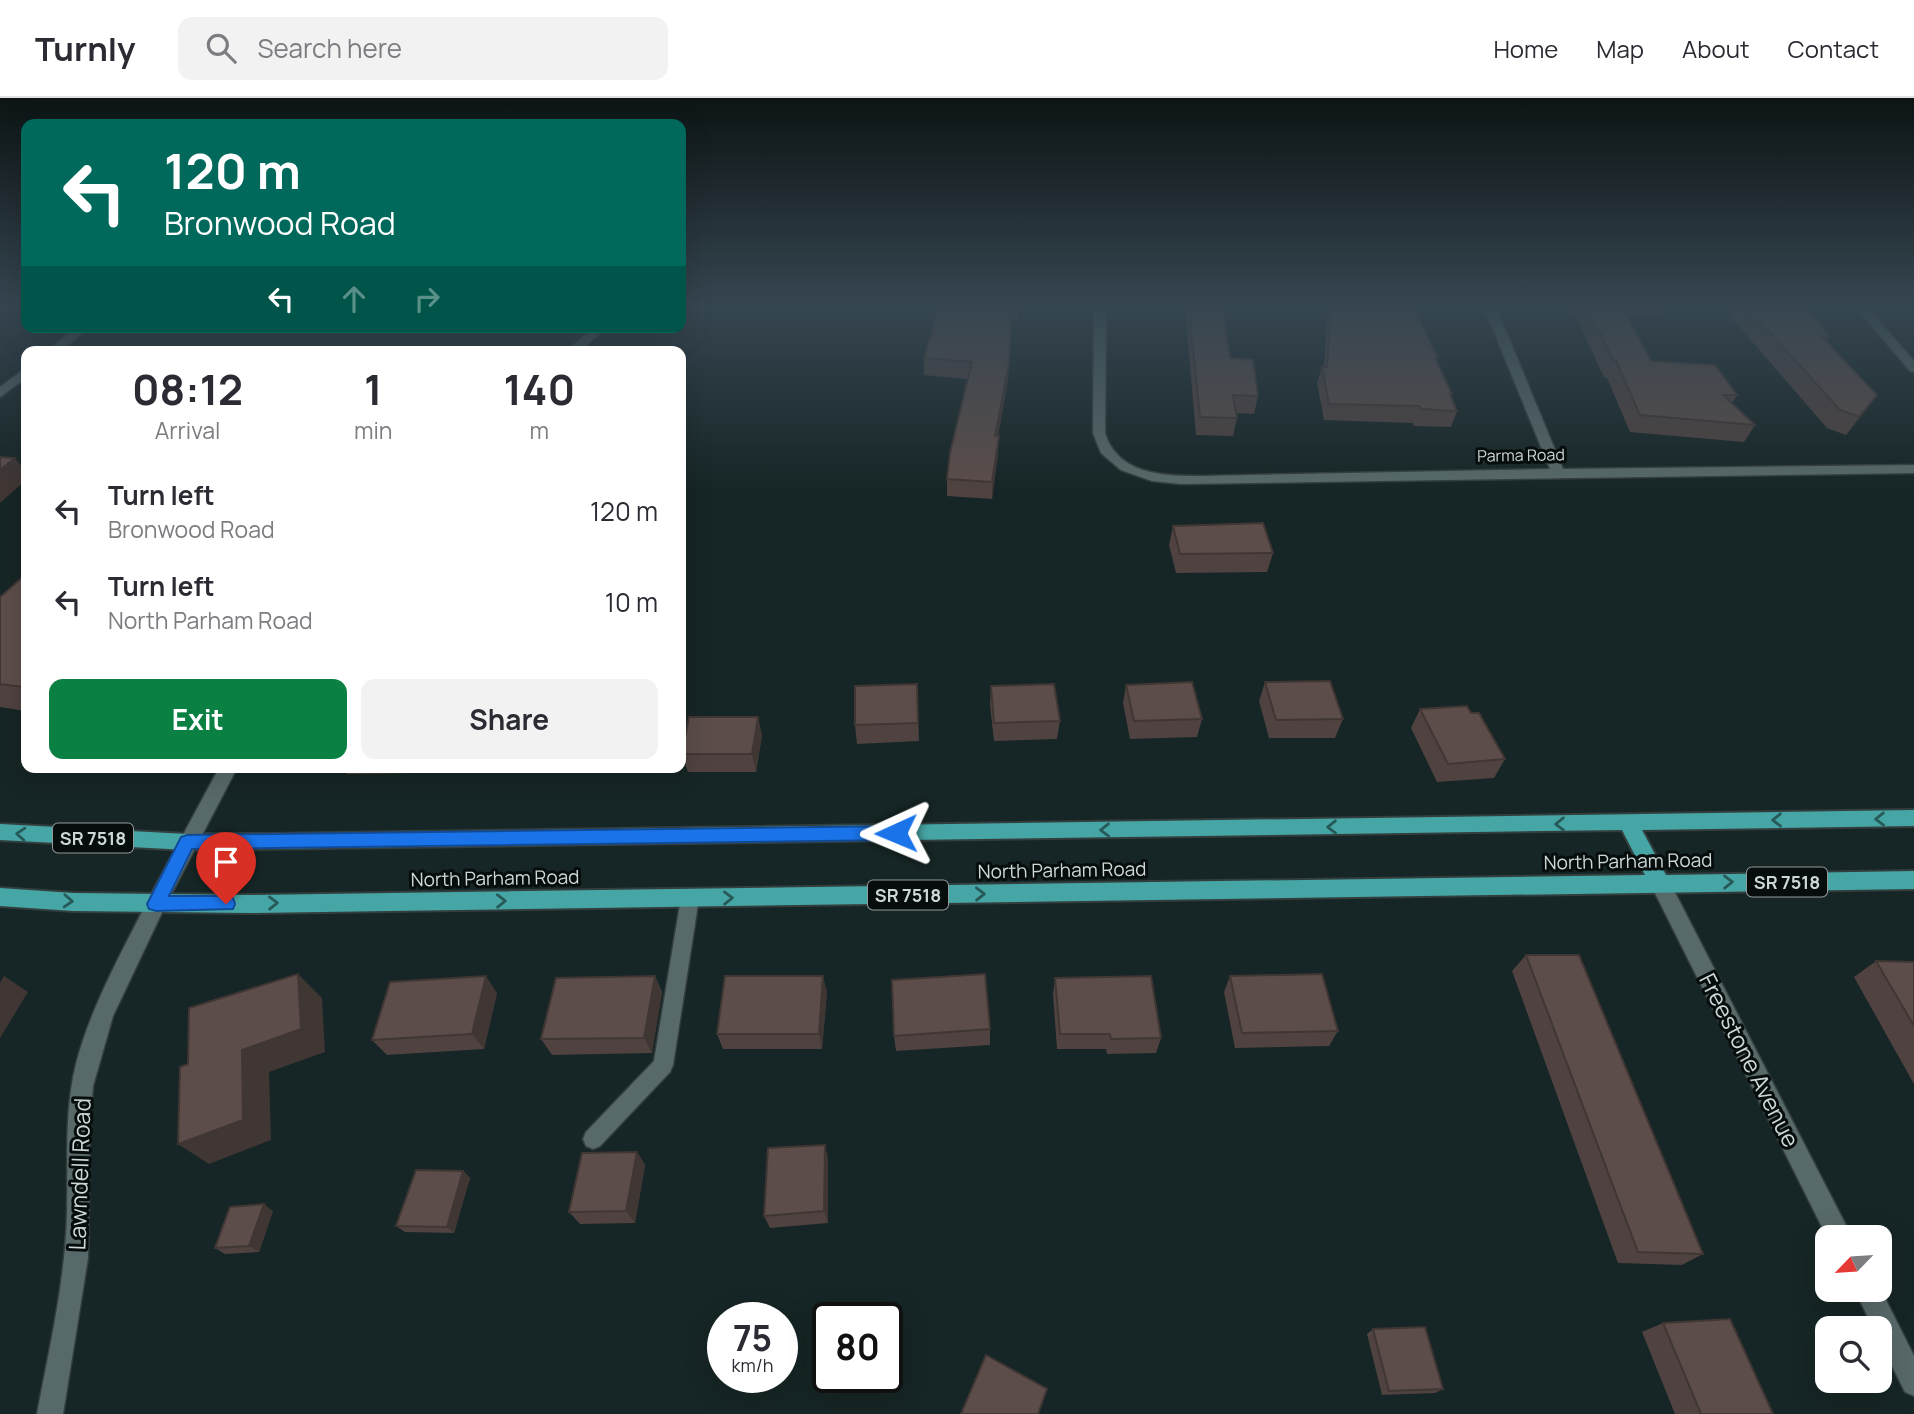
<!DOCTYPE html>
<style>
body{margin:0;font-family:Manrope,sans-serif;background:#f2f2f3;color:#2b2b33;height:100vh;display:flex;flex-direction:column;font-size:26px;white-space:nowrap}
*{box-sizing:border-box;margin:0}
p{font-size:23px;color:#7c7c81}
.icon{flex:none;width:38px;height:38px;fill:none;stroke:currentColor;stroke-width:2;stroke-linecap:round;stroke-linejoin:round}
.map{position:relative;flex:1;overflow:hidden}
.drawer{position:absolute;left:21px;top:248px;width:665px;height:427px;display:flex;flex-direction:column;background:#fff;border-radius:14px;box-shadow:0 7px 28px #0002}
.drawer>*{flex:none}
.guide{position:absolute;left:21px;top:21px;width:665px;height:214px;border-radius:14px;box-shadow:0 7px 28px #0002;background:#00695c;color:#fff;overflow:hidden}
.needle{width:46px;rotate:245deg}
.buttons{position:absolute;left:1815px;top:1127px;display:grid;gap:14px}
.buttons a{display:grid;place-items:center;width:77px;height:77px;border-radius:14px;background:#fff;box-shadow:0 7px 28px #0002;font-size:35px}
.speed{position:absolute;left:707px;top:1204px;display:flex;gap:14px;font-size:35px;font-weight:700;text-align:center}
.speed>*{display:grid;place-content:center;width:91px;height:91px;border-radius:50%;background:#fff;box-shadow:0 7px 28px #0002;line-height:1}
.speed small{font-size:18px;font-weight:400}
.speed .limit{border:4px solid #111;border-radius:10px;background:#fff;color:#111}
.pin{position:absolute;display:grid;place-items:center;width:60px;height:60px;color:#fff;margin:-72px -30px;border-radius:50% 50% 50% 0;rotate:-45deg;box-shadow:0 0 7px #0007}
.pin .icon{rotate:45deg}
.me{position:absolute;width:77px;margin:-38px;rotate:269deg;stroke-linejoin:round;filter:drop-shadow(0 0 5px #0008)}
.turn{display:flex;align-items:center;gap:24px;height:147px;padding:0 28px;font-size:32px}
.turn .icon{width:91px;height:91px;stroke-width:2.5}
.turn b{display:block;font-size:49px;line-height:60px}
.lanes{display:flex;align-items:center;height:66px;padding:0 28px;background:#0003;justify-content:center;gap:35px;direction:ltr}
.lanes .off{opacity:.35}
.eta{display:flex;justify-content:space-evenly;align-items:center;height:119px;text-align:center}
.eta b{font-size:42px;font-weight:700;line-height:49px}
.button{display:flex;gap:14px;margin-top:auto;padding:14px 28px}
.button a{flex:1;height:80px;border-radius:14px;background:#0b8043;color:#fff;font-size:28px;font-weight:700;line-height:80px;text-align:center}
.button a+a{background:#f2f2f3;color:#2b2b33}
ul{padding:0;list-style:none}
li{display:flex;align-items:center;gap:21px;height:91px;padding:0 28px}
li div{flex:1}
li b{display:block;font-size:26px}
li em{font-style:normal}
header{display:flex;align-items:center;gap:42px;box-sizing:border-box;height:98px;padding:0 35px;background:#fff;border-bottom:2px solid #e1e1e2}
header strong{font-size:33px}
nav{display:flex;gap:38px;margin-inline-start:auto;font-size:24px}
.search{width:490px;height:63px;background:#f2f2f3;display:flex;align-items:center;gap:18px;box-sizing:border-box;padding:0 24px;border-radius:14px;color:#7c7c81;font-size:26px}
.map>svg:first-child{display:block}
</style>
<header>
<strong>Turnly</strong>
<div class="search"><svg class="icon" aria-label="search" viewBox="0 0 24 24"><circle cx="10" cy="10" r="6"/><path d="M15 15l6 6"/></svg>Search here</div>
<nav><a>Home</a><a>Map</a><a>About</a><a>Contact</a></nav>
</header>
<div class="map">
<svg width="1914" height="1316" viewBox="0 0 1914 1316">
<rect width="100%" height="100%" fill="#162525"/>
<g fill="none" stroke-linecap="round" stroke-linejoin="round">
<defs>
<path id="service" d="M690 793 696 795 699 800 673 967 670 974 600 1048 593 1051 586 1048 583 1041 586 1034 654 963 681 800 684 795Z"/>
<g id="minor">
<path d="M1094 209H1106L1105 335C1118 377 1164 378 1201 378L1550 371 1484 209H1496L1563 371 1914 367V375L1181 386 1152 383 1121 372 1101 355 1093 335Z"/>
<path d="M1856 209H1867L1914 263V274L1910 273Z"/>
<path d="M76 229H89L60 254H46Z"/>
<path d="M26 270V280L0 299V289Z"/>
<path d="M1660 777 1667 779 1852 1139H1827L1650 785 1653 779Z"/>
<path d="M156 798 163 800 166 806 113 918 93 988 90 1025 88 1160 63 1316H37C48 1257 62 1197 66 1137 70 1080 62 1022 76 966 91 908 122 854 149 800Z"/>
<path d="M1880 1190 1914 1258V1298L1905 1294 1880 1244V1230H1873L1855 1192Z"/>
</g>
<g id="tertiary">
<path d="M594 229H607L579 254H566Z"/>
<path d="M219 670H237L163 812 156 814 149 812 146 806 149 800Z"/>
</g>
<path id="trunk" d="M1914 712V728L1642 732 1666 777 1914 773V791L250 815 73 813 0 808V790L73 795 250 797 1645 777 1622 732 187 752 0 742V726L187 736H266Z"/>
</defs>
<!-- service casing -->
<use href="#service" stroke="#333e3e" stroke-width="3"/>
<!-- minor casing -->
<use href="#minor" stroke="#333e3e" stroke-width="3"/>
<!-- tertiary casing -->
<use href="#tertiary" stroke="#333e3e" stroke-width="3"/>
<!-- trunk casing -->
<use href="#trunk" stroke="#333e3e" stroke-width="4"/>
<!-- service -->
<use href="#service" fill="#586969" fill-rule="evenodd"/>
<!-- minor -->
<use href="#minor" fill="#586969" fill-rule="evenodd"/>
<!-- tertiary -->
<use href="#tertiary" fill="#586969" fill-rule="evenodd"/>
<!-- trunk -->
<use href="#trunk" fill="#46a6a5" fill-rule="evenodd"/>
</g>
<!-- wall -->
<g fill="#4f4240">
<path d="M939 209H1019L1018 221H1011L1008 282 998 338V355L992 401 947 398V381L968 281 924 277V260Z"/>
<path d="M1185 209H1222L1230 260 1258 298 1254 316 1236 315 1237 320 1233 338 1196 337Z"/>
<path d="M1330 209H1413L1438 260 1437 263 1452 296 1451 299 1457 313 1451 329 1414 328 1413 325 1324 322 1317 285 1322 269H1324L1327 220Z"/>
<path d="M1571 209H1662L1658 218 1626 216 1651 263 1737 297 1732 305 1755 327 1744 344 1630 334 1607 280 1604 279Z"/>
<path d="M1734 209H1806L1830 238 1827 243 1877 297 1846 337 1827 330 1730 218Z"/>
<path d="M1173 428 1273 455 1267 474 1176 475 1169 447Z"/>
<path d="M26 476V613L0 609V499Z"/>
<path d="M1265 584 1343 621 1335 640H1269L1259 603Z"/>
<path d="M917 586 919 643 857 646 855 627Z"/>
<path d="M1126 587 1202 621 1197 639 1130 641 1123 605Z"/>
<path d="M991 588 1060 623 1057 641 994 643 990 607Z"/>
<path d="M1420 611 1471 615 1505 661 1494 680 1437 684 1411 630Z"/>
<path d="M758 619 762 638 756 674H688L682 656Z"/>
<path d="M343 670H421L419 675 347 676Z"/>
<path d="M1526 857 1703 1156 1682 1167 1618 1165 1512 873Z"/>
<path d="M1876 863 1914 864V986L1854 879Z"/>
<path d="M655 878 662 894 652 955 552 957 541 941Z"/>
<path d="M1230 878 1338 933 1329 948 1235 950 1224 894Z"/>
<path d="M1055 880 1161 940 1156 955 1107 956 1106 951H1057L1053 896Z"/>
<path d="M827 894 822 951H723L717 936Z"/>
<path d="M497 895 484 951 387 957 372 942Z"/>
<path d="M990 931V947L896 953 894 938Z"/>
<path d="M637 1054 645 1067 635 1125 580 1126 569 1114Z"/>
<path d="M828 1060V1125L770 1130 764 1118Z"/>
<path d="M463 1073 470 1080 454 1135 405 1134 396 1128Z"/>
<path d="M273 1113 259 1154 225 1156 215 1150Z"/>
<path d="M1663 1225 1773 1316H1675L1642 1234Z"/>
<path d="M1373 1231 1443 1291 1435 1295 1382 1297 1367 1236Z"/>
</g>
<!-- shaded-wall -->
<g fill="#403634">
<path d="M1012 209 1008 282 995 355V338Z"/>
<path d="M1877 297 1864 315 1846 337 1859 319Z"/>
<path d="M999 338 998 355 992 401V384Z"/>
<path d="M15 360 26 374V382L0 405V372Z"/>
<path d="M758 619 762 638 756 674 752 656Z"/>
<path d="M298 876 322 900 325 954 269 974 271 1042 209 1066 178 1046 242 952Z"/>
<path d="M4 878 28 894 0 940V885Z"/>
<path d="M486 878 497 895 484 951 472 936Z"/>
<path d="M655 878 662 894 652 955 644 940Z"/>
<path d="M823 878 827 894 822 951 819 936Z"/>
<path d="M825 1047 828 1060V1125L824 1113Z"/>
<path d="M637 1054 645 1067 635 1125 626 1113Z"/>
<path d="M463 1073 470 1080 454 1135 447 1129Z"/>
<path d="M264 1106 273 1113 259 1154 249 1148Z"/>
</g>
<!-- building -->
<g fill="#5c4d4a" stroke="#403634" stroke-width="2">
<path d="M939 209H1012L1009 265 995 338H999L992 384 947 381 950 355 972 264 924 260Z"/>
<path d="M1189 209H1222L1230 260 1253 262 1258 298 1233 297 1237 320 1200 319Z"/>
<path d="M1331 209H1413L1438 260H1435L1452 296H1450L1457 313 1421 311 1419 308 1329 306 1322 269H1327Z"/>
<path d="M1587 209H1622L1651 263 1715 267 1737 297H1723L1755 327 1640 317 1616 263 1613 262Z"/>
<path d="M1747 209H1806L1830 238H1821L1877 297 1859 319 1840 312Z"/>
<path d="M0 359 15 360 0 372Z"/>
<path d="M1263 425 1273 455 1180 456 1173 428Z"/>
<path d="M26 476V586L23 589 0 586V499Z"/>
<path d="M1330 583 1343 621 1276 622 1265 584Z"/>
<path d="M1192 584 1202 621 1134 623 1126 587Z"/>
<path d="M917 586 918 625 855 627V588Z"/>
<path d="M1054 586 1060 623 994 625 991 588Z"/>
<path d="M1467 608 1471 615H1479L1505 661 1448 666 1420 611Z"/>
<path d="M689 619H758L752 656H682Z"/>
<path d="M1526 857H1579L1703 1156 1638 1154Z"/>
<path d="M1876 863 1914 864V928Z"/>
<path d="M298 876 301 931 242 952 243 1022 178 1046 180 969 188 966 189 910Z"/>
<path d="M985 876 990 931 894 938 892 882Z"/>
<path d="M1322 876 1338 933 1242 935 1230 878Z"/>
<path d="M486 878 472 936 372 942 390 884Z"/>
<path d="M655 878 644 940 541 941 556 880Z"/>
<path d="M725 878H823L819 936H717Z"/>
<path d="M1151 878 1161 940 1111 941 1110 936H1060L1055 880Z"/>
<path d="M825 1047 824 1113 764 1118 768 1050Z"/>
<path d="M637 1054 626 1113 569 1114 582 1055Z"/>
<path d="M416 1072 463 1073 447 1129 396 1128Z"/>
<path d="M264 1106 249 1148 215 1150 230 1109Z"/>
<path d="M1730 1221 1773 1316H1701L1663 1225Z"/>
<path d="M1425 1229 1443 1291 1389 1293 1373 1231Z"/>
<path d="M986 1257 1047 1291 1038 1316H961Z"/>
</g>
<!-- one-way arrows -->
<defs><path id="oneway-chevron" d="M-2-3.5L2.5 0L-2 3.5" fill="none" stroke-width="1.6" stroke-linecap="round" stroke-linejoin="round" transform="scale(1.75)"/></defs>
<g stroke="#265a59">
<use href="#oneway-chevron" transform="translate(1880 721) rotate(179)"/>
<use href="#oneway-chevron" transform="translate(1777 722) rotate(179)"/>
<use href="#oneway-chevron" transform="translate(1560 726) rotate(179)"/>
<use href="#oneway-chevron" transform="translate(1332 729) rotate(179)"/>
<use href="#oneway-chevron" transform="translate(1105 732) rotate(179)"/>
<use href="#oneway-chevron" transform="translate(21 736) rotate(-176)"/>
<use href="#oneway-chevron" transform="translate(1728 784) rotate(-1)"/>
<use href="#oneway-chevron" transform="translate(980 796) rotate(-1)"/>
<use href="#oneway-chevron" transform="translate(728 800) rotate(-1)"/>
<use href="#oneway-chevron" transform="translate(68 803) rotate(3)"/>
<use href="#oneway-chevron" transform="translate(501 803) rotate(-1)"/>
<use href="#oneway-chevron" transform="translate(273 805) rotate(-1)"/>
</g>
<!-- sky -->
<linearGradient id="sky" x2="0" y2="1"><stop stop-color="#0c1414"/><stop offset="0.53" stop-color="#364651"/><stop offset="1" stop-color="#364651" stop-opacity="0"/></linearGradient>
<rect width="1914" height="393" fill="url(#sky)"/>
<!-- route -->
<path fill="#1a73e8" stroke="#114b97" stroke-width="2" d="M896 728 902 730 904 735 902 740 896 742 192 751 169 798H226L233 800 235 806 233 811 156 813 149 811 147 806 181 739 187 737Z"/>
<g text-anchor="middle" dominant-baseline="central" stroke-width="6" stroke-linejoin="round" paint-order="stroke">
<!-- far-street labels -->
<g font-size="16" fill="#cdd7d7" stroke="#070d0d">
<text transform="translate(1521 357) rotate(-1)">Parma Road</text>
</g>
<!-- shield labels -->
<g fill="#070d0d" stroke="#929a9a" stroke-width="2">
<rect x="53" y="725.5" width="80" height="29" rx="5"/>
<rect x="1747" y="769.5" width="80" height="29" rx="5"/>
<rect x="868" y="782.5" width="80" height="29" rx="5"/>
</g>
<g font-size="18" font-weight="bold" fill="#cdd7d7">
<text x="93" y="740">SR 7518</text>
<text x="1787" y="784">SR 7518</text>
<text x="908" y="797">SR 7518</text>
</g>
<!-- street labels -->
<g font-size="19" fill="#cdd7d7" stroke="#070d0d">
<text transform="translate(1628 763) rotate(-1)">North Parham Road</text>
<text transform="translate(1062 772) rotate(-1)">North Parham Road</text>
<text transform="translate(495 780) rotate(-1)">North Parham Road</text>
</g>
<!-- near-street labels -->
<g font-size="23" fill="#cdd7d7" stroke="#070d0d">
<text transform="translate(1750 962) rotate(63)">Freestone Avenue</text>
<text transform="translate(79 1076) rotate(-88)">Lawndell Road</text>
</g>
</g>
</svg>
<div class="buttons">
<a><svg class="needle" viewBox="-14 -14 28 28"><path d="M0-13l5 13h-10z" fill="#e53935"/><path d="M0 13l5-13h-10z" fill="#7c7c81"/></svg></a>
<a><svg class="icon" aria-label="search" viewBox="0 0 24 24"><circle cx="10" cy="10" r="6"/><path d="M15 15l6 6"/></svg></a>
</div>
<div class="speed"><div>75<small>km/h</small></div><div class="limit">80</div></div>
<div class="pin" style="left:226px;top:806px;background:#d93025"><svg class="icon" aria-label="arrive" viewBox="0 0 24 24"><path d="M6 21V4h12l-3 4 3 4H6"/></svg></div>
<svg class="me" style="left:896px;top:735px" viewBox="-20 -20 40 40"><path d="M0-17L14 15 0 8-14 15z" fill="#1a73e8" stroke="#fff" stroke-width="4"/></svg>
<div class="guide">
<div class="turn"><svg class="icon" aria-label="left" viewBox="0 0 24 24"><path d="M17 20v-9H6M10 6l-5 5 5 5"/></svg><div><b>120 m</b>Bronwood Road</div></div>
<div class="lanes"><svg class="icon" aria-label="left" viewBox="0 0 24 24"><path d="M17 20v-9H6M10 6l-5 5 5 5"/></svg><svg class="icon off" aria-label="ahead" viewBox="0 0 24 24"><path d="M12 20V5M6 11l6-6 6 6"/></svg><svg class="icon off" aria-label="right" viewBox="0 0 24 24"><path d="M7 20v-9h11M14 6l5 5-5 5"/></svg></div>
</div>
<section class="drawer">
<div class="eta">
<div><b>08:12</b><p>Arrival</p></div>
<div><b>1</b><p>min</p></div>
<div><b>140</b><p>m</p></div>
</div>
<ul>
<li><svg class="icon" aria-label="left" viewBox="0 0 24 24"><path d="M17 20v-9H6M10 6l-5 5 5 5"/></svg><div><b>Turn left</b><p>Bronwood Road</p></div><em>120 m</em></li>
<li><svg class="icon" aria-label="left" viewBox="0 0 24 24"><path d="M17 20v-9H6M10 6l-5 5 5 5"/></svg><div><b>Turn left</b><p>North Parham Road</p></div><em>10 m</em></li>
</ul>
<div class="button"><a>Exit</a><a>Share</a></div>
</section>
</div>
